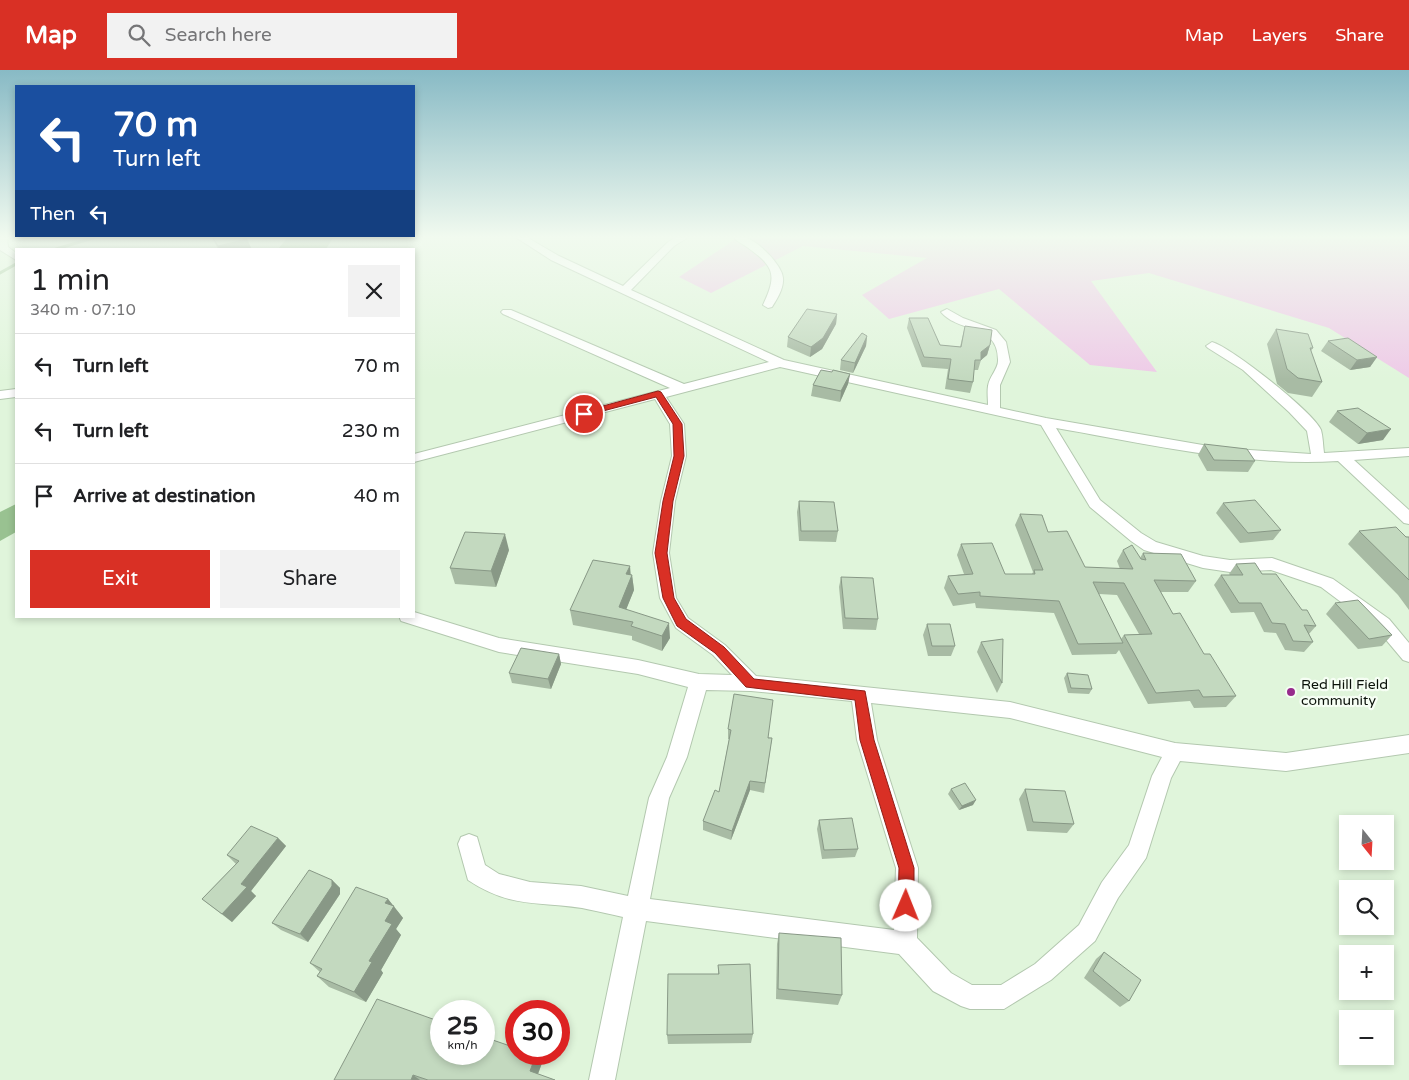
<!DOCTYPE html>
<meta charset="utf-8">
<style>
body{margin:0;font-family:"Varela Round",sans-serif;background:#f2f2f2;color:#202124;height:100vh;display:flex;flex-direction:column;font-size:19px;white-space:nowrap}
*{box-sizing:border-box;margin:0}
p{font-size:16px;color:#757577}
.icon{flex:none;width:28px;height:28px;fill:none;stroke:currentColor;stroke-width:2;stroke-linecap:round;stroke-linejoin:round}
.map{position:relative;flex:1;overflow:hidden}
.details{position:absolute;left:15px;top:178px;width:400px;height:370px;display:flex;flex-direction:column;background:#fff;border-radius:0px;box-shadow:0 2px 8px #0003}
.details>*{flex:none}
.banner{position:absolute;left:15px;top:15px;width:400px;height:152px;border-radius:0px;box-shadow:0 2px 8px #0003;background:#1a4fa0;color:#fff;overflow:hidden}
.needle{width:32px;rotate:162deg}
.tools{position:absolute;left:1339px;top:745px;display:grid;gap:10px}
.tools a{display:grid;place-items:center;width:55px;height:55px;border-radius:0px;background:#fff;box-shadow:0 2px 8px #0003;font-size:25px}
.speed{position:absolute;left:430px;top:930px;display:flex;gap:10px;font-size:25px;font-weight:700;text-align:center}
.speed>*{display:grid;place-content:center;width:65px;height:65px;border-radius:50%;background:#fff;box-shadow:0 2px 8px #0003;line-height:1}
.speed small{font-size:12px;font-weight:400}
.speed .limit{border:8px solid #d22;background:#fff;color:#111}
.pin{position:absolute;display:grid;place-items:center;width:42px;height:42px;color:#fff;margin:-21px;border:2px solid #fff;border-radius:50%;box-shadow:0 1px 5px #0007}
.me{position:absolute;width:55px;margin:-28px;rotate:1deg;stroke-linejoin:round;filter:drop-shadow(0 0 4px #0008)}
.turn{display:flex;align-items:center;gap:18px;height:105px;padding:0 15px;font-size:22px}
.turn .icon{width:65px;height:65px;stroke-width:2.5}
.turn b{display:block;font-size:35px;line-height:42px}
.then{display:flex;align-items:center;height:48px;padding:0 15px;background:#0003;gap:10px;font-size:19px}
.round{display:grid;place-items:center;flex:none;width:52px;height:52px;border-radius:0px;background:#f2f2f2}
.summary{display:flex;align-items:center;justify-content:space-between;height:85px;padding:0 15px}
h1{font-size:30px;font-weight:600;line-height:38px}
.primary-button{display:flex;gap:10px;margin-top:auto;padding:10px 15px}
.primary-button a{flex:1;height:58px;border-radius:0px;background:#d93025;color:#fff;font-size:20px;font-weight:600;line-height:58px;text-align:center}
.primary-button a+a{background:#f2f2f2;color:#202124}
ul{padding:0;list-style:none}
li{display:flex;align-items:center;gap:15px;height:65px;padding:0 15px;border-top:1px solid #e0e0e0}
li div{flex:1}
li b{display:block;font-size:19px}
li em{font-style:normal}
header{display:flex;align-items:center;gap:30px;box-sizing:border-box;height:70px;padding:0 25px;background:#d93025;color:#fff}
header strong{font-size:24px}
nav{display:flex;gap:28px;margin-inline-start:auto;font-size:18px}
.search{width:350px;height:45px;background:#f2f2f2;display:flex;align-items:center;gap:12px;box-sizing:border-box;padding:0 18px;border-radius:0px;color:#757577;font-size:19px}
.map>svg:first-child{display:block}
</style>
<header>
<strong>Map</strong>
<div class="search"><svg class="icon" aria-label="search" viewBox="0 0 24 24"><circle cx="10" cy="10" r="6"/><path d="M15 15l6 6"/></svg>Search here</div>
<nav><a>Map</a><a>Layers</a><a>Share</a></nav>
</header>
<div class="map">
<svg width="1409" height="1010" viewBox="0 0 1409 1010">
<rect width="100%" height="100%" fill="#e0f5db"/>
<!-- green -->
<path fill="#eecae7" d="M737 168H1409V308L1329 258 1149 203 1091 211 1157 302 1090 295 999 219 889 249 862 225 927 188 803 176 711 223 679 207Z"/>
<!-- water -->
<g fill="#99c291">
<path d="M287 168H333L326 179H278Z"/>
<path d="M16 434V462L0 471V442Z"/>
</g>
<g fill="none" stroke-linecap="round" stroke-linejoin="round">
<!-- stream -->
<g stroke="#99c291" stroke-width="3">
<path d="M56 179 93 168"/>
<path d="M0 203 16 194"/>
</g>
<defs>
<g id="street">
<path d="M0 168H7L8 177 16 183V190L0 180Z"/>
<path d="M517 168H528L559 186 623 216 668 172 675 168H687L674 176 631 220 784 290 988 335C988 329 987 322 988 316 989 307 998 299 998 291 999 253 960 264 941 242L947 239 963 248 996 260 1006 272 1010 292 1000 315V338L1046 348 1220 378 1311 384 1307 361 1289 342 1243 300 1208 278 1206 276 1212 272C1231 277 1313 342 1321 360 1323 367 1323 376 1324 383L1409 378V386L1354 390 1409 440V454L1404 453 1338 391C1244 397 1149 374 1056 358L1100 430 1141 463 1156 472 1203 486 1230 490 1272 488 1333 509 1389 549 1409 573V592L1403 590 1377 559 1321 517 1271 500 1230 502 1203 498 1144 480 1131 471 1090 437 1041 355 780 297 666 327 684 354 686 386 675 431 669 483 676 528 688 548 725 575 756 606 1010 632 1175 673 1286 683 1409 665V683L1286 701 1180 691 1171 708 1146 788 1118 828 1095 871 1051 910 1004 939H970L961 936 933 921 899 884 646 851 615 1010H589L623 847C610 844 596 841 582 838 536 831 510 838 468 810L458 774 461 767 469 764 477 767 485 795 499 804 530 812 581 816 628 826 649 728 667 687 688 617 638 604 499 582 401 551 399 546H414V542L499 568 638 590 699 604 732 605 713 585 676 558 660 528 653 483 661 431 672 386 670 354 655 329 414 392V384L670 318 503 244 501 242 503 240H511L684 314 769 292 551 190ZM706 620 751 621 852 631 857 670 896 798 894 860 650 829 669 728 687 687ZM871 633 1010 648 1162 687 1152 706 1129 775 1102 812 1079 855 1035 894 1001 915H972L951 903 917 868 918 798 877 670Z"/>
<path d="M734 168C737 168 743 167 746 168 758 171 782 195 783 208 784 218 777 229 772 237L768 238 763 235C777 205 775 197 747 177 743 174 738 172 734 168Z"/>
<path d="M16 319V327L0 329V321Z"/>
</g>
</defs>
<!-- street casing -->
<use href="#street" stroke="#b3c8af" stroke-width="2"/>
<!-- street -->
<use href="#street" fill="#fff" fill-rule="evenodd"/>
</g>
<!-- wall -->
<g fill="#a8bba4" fill-rule="evenodd">
<path d="M212 168H247L251 178 218 179Z"/>
<path d="M837 244 836 254 822 279 810 287 787 277 788 267Z"/>
<path d="M909 248 940 275 960 277 965 256 990 275 987 285 981 290 978 300H974L973 312 970 323 945 319 948 299 922 297 907 258Z"/>
<path d="M1276 259 1313 278 1311 281 1322 312 1312 327 1288 323 1277 314 1267 274Z"/>
<path d="M867 266 866 276 853 303 840 300 841 290Z"/>
<path d="M1328 271 1377 287 1370 297 1350 300 1321 281Z"/>
<path d="M832 302 850 304 848 314 840 332 811 326 813 315Z"/>
<path d="M1337 341 1383 370 1358 374 1329 352Z"/>
<path d="M1204 374 1255 391 1248 402 1207 401 1198 385Z"/>
<path d="M799 431 838 461 836 472 799 471 797 442Z"/>
<path d="M1223 433 1281 460 1273 470 1240 473 1216 443Z"/>
<path d="M1020 444 1048 462 1085 497 1120 499 1117 491 1123 480 1140 488 1143 483 1196 511 1188 522H1161L1173 544 1236 626 1226 637 1194 638 1190 631 1148 634 1119 580 1116 584 1072 585 1054 543 976 538 975 533 953 536 944 518 948 506 964 504 957 485 961 474 1005 504H1032L1033 502 1015 455ZM1099 524 1117 525 1139 564 1124 565 1121 569Z"/>
<path d="M1359 461 1409 467V540L1398 525 1348 474Z"/>
<path d="M509 480 496 517 455 514 450 498Z"/>
<path d="M1236 494 1262 504 1302 540 1316 556 1309 564 1313 572 1304 582 1285 580 1276 563 1264 562 1254 542 1231 543 1214 515 1221 505H1230L1229 504Z"/>
<path d="M630 496V504L632 505 634 520 626 539 670 568 662 581 632 570V566L573 555 570 540Z"/>
<path d="M841 507 878 549 876 560 843 559 839 517Z"/>
<path d="M1335 533 1392 565 1382 576 1358 579 1326 544Z"/>
<path d="M927 554 955 576 951 586H928L923 565Z"/>
<path d="M981 572 1002 613 997 623 977 582Z"/>
<path d="M559 584 561 594 551 619 512 613 509 603Z"/>
<path d="M1067 603 1092 619 1089 624 1068 623 1064 608Z"/>
<path d="M728 659 772 668 764 723 750 720 731 770 703 760V751L719 722 729 669H728Z"/>
<path d="M951 719 973 735 959 740 948 724Z"/>
<path d="M1025 719 1074 754 1067 763 1027 761 1019 729Z"/>
<path d="M819 750 858 779 855 787 822 789 817 759Z"/>
<path d="M278 768 286 776 251 821 256 826 232 852 202 829 236 794 227 785Z"/>
<path d="M332 810 340 818V824L308 872 281 860 272 853Z"/>
<path d="M388 829 403 848 396 859 401 865 381 900 383 903 366 932 329 917 317 906 320 902 310 893Z"/>
<path d="M779 863 842 925 838 935 776 929 777 874Z"/>
<path d="M1104 882 1129 931 1120 937 1084 908 1096 889Z"/>
<path d="M718 895 753 964 751 973 668 974 667 965 718 904Z"/>
<path d="M536 985 542 993 538 1004 555 1010H334Z"/>
</g>
<!-- shaded-wall -->
<g fill="#889886">
<path d="M247 169 251 178 219 179 218 176Z"/>
<path d="M837 244 836 254 822 279 810 287 811 277Z"/>
<path d="M867 266 866 276 853 303 855 293Z"/>
<path d="M990 275 987 285 981 290V282Z"/>
<path d="M1377 287 1370 297 1350 300 1357 290Z"/>
<path d="M850 304 848 314 840 332 841 321Z"/>
<path d="M1391 359 1383 370 1358 374 1367 363Z"/>
<path d="M505 464 509 480 496 517 491 501Z"/>
<path d="M630 496 631 508 632 505 634 520 622 550 619 537 626 504Z"/>
<path d="M669 553 670 568 662 581V566Z"/>
<path d="M559 584 561 594 551 619 548 609Z"/>
<path d="M750 711V720L731 770 732 761Z"/>
<path d="M976 730 973 735 959 740 962 736Z"/>
<path d="M278 768 286 776 251 821 256 826 232 852 222 844 241 814Z"/>
<path d="M332 810 340 818V824L308 872 300 864Z"/>
<path d="M388 829 403 848 396 859 401 865 381 900 383 903 366 932 354 922 385 851V833Z"/>
<path d="M536 985 542 993 536 1009 530 1001Z"/>
<path d="M413 1005 420 1010H411Z"/>
</g>
<!-- building -->
<g fill="#c3d9bf" stroke="#889886">
<path d="M213 168H247V169L218 176Z"/>
<path d="M807 239 837 244 823 268 811 277 788 267Z"/>
<path d="M909 248H928L940 275 961 277 965 256 992 260 990 275 981 282V290H975L973 312 948 309 951 289 924 287Z"/>
<path d="M1276 259 1308 264 1313 278H1310L1322 312 1298 308 1287 299Z"/>
<path d="M862 263 867 266 855 293 841 290Z"/>
<path d="M1348 268 1377 287 1357 290 1328 271Z"/>
<path d="M821 300 832 302 833 300 850 304 841 321 813 315Z"/>
<path d="M1358 338 1391 359 1367 363 1337 341Z"/>
<path d="M1204 374 1247 379 1255 391 1214 390Z"/>
<path d="M1255 430 1281 460 1248 463 1223 433Z"/>
<path d="M799 431 834 432 838 461H801Z"/>
<path d="M1020 444 1042 445 1048 462 1067 461 1085 497 1133 499 1123 480 1132 475 1141 489 1146 490 1143 483 1181 484 1196 511 1154 510 1173 544 1180 543 1204 584H1210L1236 626 1203 627 1199 620 1156 623 1124 565 1152 564 1124 513 1093 512 1123 573 1078 574 1059 531 980 526V522L958 524 948 506 973 504 961 474 992 473 1005 504H1035L1034 500H1043Z"/>
<path d="M1396 457 1406 467H1409V510L1359 461Z"/>
<path d="M465 462 505 464 491 501 450 498Z"/>
<path d="M593 490 630 496 626 504 632 505 619 537 669 553 662 566 631 556 633 552 570 540Z"/>
<path d="M1255 493 1262 504H1276L1302 540H1307L1316 556 1304 555 1313 572 1293 571 1285 554 1272 553 1261 533H1239L1221 505H1243L1236 494Z"/>
<path d="M841 507 873 508 878 549 845 548Z"/>
<path d="M1358 530 1392 565 1369 569 1335 533Z"/>
<path d="M927 554H950L955 576H932Z"/>
<path d="M1003 569 1002 613 981 572Z"/>
<path d="M521 578 559 584 548 609 509 603Z"/>
<path d="M1067 603 1088 605 1092 619 1071 618Z"/>
<path d="M734 624 773 630 768 668H772L765 713 750 711 732 761 703 751 715 720 719 722 731 660 728 659Z"/>
<path d="M965 713 976 730 962 736 951 719Z"/>
<path d="M1025 719 1065 721 1074 754 1033 752Z"/>
<path d="M852 748 858 779 824 780 819 750Z"/>
<path d="M251 756 278 768 241 814 247 817 222 844 202 829 239 791 227 785Z"/>
<path d="M309 800 332 810V816L300 864 272 853Z"/>
<path d="M356 817 388 829 385 833 394 836 385 851 392 854 369 891 372 892 354 922 317 906 322 899 310 893Z"/>
<path d="M779 863 841 868 842 925 778 919Z"/>
<path d="M1104 882 1141 910 1129 931 1093 901Z"/>
<path d="M750 894 753 964 667 965 668 904H719L718 895Z"/>
<path d="M377 929 441 952V984H484V967L516 978V984H532L536 985 530 1001 555 1010H428L413 1005 411 1010H334Z"/>
</g>
<!-- sky -->
<linearGradient id="sky" x2="0" y2="1"><stop stop-color="#88bac5"/><stop offset="0.54" stop-color="#f1faef"/><stop offset="1" stop-color="#f1faef" stop-opacity="0"/></linearGradient>
<rect width="1409" height="309" fill="url(#sky)"/>
<!-- route -->
<path fill="#d93025" stroke="#8d1f18" d="M658 321 661 322 682 354 684 386 673 431 667 483 674 528 686 549 724 577 754 609 865 621 874 670 914 798V836L912 841 906 843 900 841 898 836 899 798 860 670 855 630 746 617 715 583 677 556 663 528 655 483 663 431 674 386 673 354 656 327 584 346 579 344 581 342Z"/>
<!-- markers -->
<circle fill="#972b8c" stroke="#f6fef4" stroke-width="2" cx="1291" cy="622" r="5"/>
<g text-anchor="middle" dominant-baseline="central" stroke-width="4.5" stroke-linejoin="round" paint-order="stroke">
<!-- poi labels -->
<g font-size="14" fill="#0a1109" stroke="#f6fef4" text-anchor="start">
<text x="1301" y="614">Red Hill Field<tspan x="1301" dy="16">community</tspan></text>
</g>
</g>
</svg>
<div class="tools">
<a><svg class="needle" viewBox="-14 -14 28 28"><path d="M0-13l5 13h-10z" fill="#e53935"/><path d="M0 13l5-13h-10z" fill="#757577"/></svg></a>
<a><svg class="icon" aria-label="search" viewBox="0 0 24 24"><circle cx="10" cy="10" r="6"/><path d="M15 15l6 6"/></svg></a>
<a>+</a>
<a>−</a>
</div>
<div class="speed"><div>25<small>km/h</small></div><div class="limit">30</div></div>
<div class="pin" style="left:584px;top:344px;background:#d93025"><svg class="icon" aria-label="arrive" viewBox="0 0 24 24"><path d="M6 21V4h12l-3 4 3 4H6"/></svg></div>
<svg class="me" style="left:906px;top:836px" viewBox="-20 -20 40 40"><circle r="19" fill="#fff"/><path d="M0-13L10 11 0 6-10 11z" fill="#d93025"/></svg>
<div class="banner">
<div class="turn"><svg class="icon" aria-label="left" viewBox="0 0 24 24"><path d="M17 20v-9H6M10 6l-5 5 5 5"/></svg><div><b>70 m</b>Turn left</div></div>
<div class="then">Then<svg class="icon" aria-label="left" viewBox="0 0 24 24"><path d="M17 20v-9H6M10 6l-5 5 5 5"/></svg></div>
</div>
<section class="details">
<div class="summary"><div><h1>1 min</h1><p>340 m · 07:10</p></div><a class="round"><svg class="icon" aria-label="close" viewBox="0 0 24 24"><path d="M6 6l12 12M18 6L6 18"/></svg></a></div>
<ul>
<li><svg class="icon" aria-label="left" viewBox="0 0 24 24"><path d="M17 20v-9H6M10 6l-5 5 5 5"/></svg><div><b>Turn left</b></div><em>70 m</em></li>
<li><svg class="icon" aria-label="left" viewBox="0 0 24 24"><path d="M17 20v-9H6M10 6l-5 5 5 5"/></svg><div><b>Turn left</b></div><em>230 m</em></li>
<li><svg class="icon" aria-label="arrive" viewBox="0 0 24 24"><path d="M6 21V4h12l-3 4 3 4H6"/></svg><div><b>Arrive at destination</b></div><em>40 m</em></li>
</ul>
<div class="primary-button"><a>Exit</a><a>Share</a></div>
</section>
</div>
